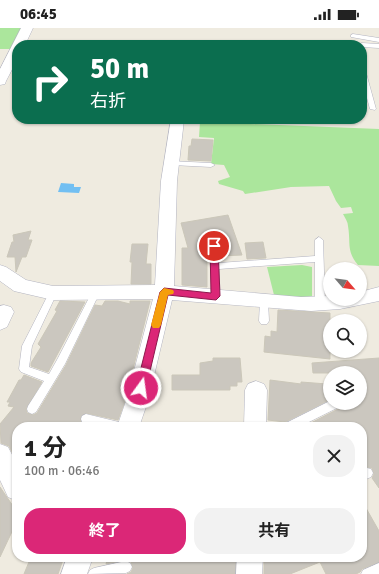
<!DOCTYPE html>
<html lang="ja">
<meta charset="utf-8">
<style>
body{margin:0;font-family:Signika,"Noto Sans JP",sans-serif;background:#f2f2f2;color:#222;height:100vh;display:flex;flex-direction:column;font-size:15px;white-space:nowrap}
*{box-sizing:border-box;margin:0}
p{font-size:13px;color:#767676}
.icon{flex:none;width:22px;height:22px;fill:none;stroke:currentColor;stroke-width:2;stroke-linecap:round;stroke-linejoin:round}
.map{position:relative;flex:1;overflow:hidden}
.panel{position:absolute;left:12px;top:394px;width:355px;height:140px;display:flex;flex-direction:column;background:#fff;border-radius:16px;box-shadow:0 1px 3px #0004}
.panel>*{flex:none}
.top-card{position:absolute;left:12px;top:12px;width:355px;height:84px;border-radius:16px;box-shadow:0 1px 3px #0004;background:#0b6e4f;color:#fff;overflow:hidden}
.needle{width:26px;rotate:118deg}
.controls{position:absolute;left:323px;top:234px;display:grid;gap:8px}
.controls a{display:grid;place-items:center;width:44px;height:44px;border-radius:50%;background:#fff;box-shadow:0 1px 3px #0004;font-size:20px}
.pin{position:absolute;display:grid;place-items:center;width:34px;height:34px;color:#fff;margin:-17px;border:2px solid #fff;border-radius:50%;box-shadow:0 1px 4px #0007}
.me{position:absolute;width:44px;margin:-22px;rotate:14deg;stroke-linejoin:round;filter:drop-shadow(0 0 3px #0008)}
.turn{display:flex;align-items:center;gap:14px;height:84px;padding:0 12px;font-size:18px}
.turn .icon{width:52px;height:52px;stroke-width:2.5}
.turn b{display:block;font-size:28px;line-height:34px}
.round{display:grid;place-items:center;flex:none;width:42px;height:42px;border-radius:16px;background:#f2f2f2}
.summary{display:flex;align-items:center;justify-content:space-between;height:68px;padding:0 12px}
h1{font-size:24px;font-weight:700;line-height:30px}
.button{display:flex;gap:8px;margin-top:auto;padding:8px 12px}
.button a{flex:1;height:46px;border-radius:16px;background:#db2777;color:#fff;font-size:16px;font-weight:700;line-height:46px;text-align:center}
.button a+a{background:#f2f2f2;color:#222}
.status{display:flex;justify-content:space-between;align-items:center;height:28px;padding:0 20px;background:#fff;direction:ltr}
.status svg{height:11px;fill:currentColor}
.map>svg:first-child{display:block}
</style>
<div class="status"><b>06:45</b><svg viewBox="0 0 49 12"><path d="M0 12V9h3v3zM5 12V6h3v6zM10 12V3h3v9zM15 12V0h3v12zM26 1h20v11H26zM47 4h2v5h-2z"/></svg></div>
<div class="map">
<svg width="379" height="546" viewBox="0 0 379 546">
<rect width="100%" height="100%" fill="#efebe0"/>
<!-- green -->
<g fill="#abe69c">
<path d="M0 0H23L13 21H0Z"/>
<path d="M200 94 379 101V238L358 237C346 223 351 215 348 198 348 194 345 190 343 186L353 185 351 179 341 180 336 173 329 158 291 159 245 166 243 163 219 156 218 153 230 149 224 137 211 136 214 110 199 109Z"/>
<path d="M302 237 312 239V268L304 273 275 271 267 239Z"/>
</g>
<!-- water -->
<path fill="#72bff2" d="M61 155 74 156V159H81L79 165 58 164Z"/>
<!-- building -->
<g fill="#cbc7bf" stroke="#cbc7b9">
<path d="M192 111 213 112 211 133 188 132 189 118H191Z"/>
<path d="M228 187 242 227 220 228 219 217 215 214 211 215 208 218 209 228H207V259L182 257V220H188L181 195Z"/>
<path d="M31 203 28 212H32L26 229H22L16 244 15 229H7L12 214H14L13 207Z"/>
<path d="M263 214 266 230 247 231 245 215Z"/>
<path d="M132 216H148L146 236H151V256H131L132 234H130Z"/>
<path d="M60 273 85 274 48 344 31 338V335L41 319 38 316 57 283 55 282Z"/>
<path d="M105 273H118L130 276V273H150L125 373 118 392 86 385 81 388V394L96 399H17V429L14 428 9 418 1 415 0 396 14 379 8 378 10 374H7L19 352H21L24 347 42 354 26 381 27 385 33 387 37 385 66 337 95 277 102 278Z"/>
<path d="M278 282 330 285V331L264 324 265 308 271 309V303L277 304Z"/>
<path d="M213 330H240L242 354H237V358H230V362H172V347H200V335L213 333Z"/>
<path d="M379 330V460L372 450 374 446 372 440 367 439H364L362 436V399H326L307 397 342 379 343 375H360V345H313L312 335Z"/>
<path d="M270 352 301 356V354L327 356V373L285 394 268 392Z"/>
<path d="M0 459 17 484V493L0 529Z"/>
<path d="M362 473 379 503V534L362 541 360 544 356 546H326L320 534 290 546H264V529H362Z"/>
<path d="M31 529H64L58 546H24Z"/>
<path d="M108 529H132V534L156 529H236L235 546H127L131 544 133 540 131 534 126 532 106 536Z"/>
</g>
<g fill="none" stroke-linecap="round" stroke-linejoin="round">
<defs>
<g id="lane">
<path d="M353 6 379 10V14L351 9V7Z"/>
<path d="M301 14 354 15 357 17H299V15Z"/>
<path d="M362 15 379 16V20L362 19V17H359Z"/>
<path d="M362 39 365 41 376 81 375 82 370 81 362 52Z"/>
<path d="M169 133 211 135 215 137 211 139 172 137 168 135Z"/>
<path d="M319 209 323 212 325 276 323 278H317L315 276V234L219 241 220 268 216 271 213 270 212 268 210 218 211 216 214 215 218 218 219 235 315 228V212Z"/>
<path d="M96 261 100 264 65 336 36 384 32 386 28 384 27 381 28 378 44 353 21 344 19 341 22 318 49 265 53 262 57 265 32 318 29 339 49 346 58 330 93 262Z"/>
<path d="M264 270 268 273 269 293 267 296H261L259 293 260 273Z"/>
<path d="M330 373V375H342L341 378 299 399H283L284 396Z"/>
<path d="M86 386 119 394 123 396 124 399C110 399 96 399 82 394L81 391 82 388Z"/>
<path d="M367 440 371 441 373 445 371 449 362 453V442Z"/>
<path d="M126 533 130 535 132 539 130 543 126 545 88 546 90 542 94 540Z"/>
<path d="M379 535V546H361L363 542Z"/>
</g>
<g id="street">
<path d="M21 0H33L25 17H17V32L6 53 5 56 0 57V41Z"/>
<path d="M171 91 184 92 177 153 174 258 301 269 330 268V271H360V264L379 259V273L340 281 311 283 172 272 148 373 139 399H117L126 373 153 271 53 272 14 263 0 253V237L6 239 26 252 53 258 155 257 161 153Z"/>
<path d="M4 277 11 279 14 284 7 299 0 302V278Z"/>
<path d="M256 353 264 356 267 362 266 399H244L245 362 248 356Z"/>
<path d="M0 416 8 419 17 436V473L8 469 0 452Z"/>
<path d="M67 529H93L87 546H61Z"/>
<path d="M237 529H263L262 546H236Z"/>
</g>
</defs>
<!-- lane casing -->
<use href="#lane" stroke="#b3b4c1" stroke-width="1"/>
<!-- street casing -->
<use href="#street" stroke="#b3b4c1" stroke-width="1"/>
<!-- lane -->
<use href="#lane" fill="#fff" fill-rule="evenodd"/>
<!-- street -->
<use href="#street" fill="#fff" fill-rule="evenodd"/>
</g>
<!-- route -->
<path fill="#db2777" stroke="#8e194d" d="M214 215 218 218 220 268 216 272 168 267 146 360 144 363 141 364 137 363 136 360 160 264 164 260 211 265 210 218Z"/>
<!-- slow -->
<path fill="#f59e0b" d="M164 260 173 262 174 264 173 266 168 267 161 297 159 300H153L151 297 160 264Z"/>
</svg>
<div class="controls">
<a><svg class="needle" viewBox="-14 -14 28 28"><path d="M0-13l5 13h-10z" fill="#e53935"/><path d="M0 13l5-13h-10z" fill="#767676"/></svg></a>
<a><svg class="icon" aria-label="search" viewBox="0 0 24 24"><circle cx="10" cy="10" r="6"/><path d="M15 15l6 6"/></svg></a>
<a><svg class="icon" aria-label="layers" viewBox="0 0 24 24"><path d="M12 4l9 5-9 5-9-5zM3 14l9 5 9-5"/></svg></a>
</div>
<div class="pin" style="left:214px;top:218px;background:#d93025"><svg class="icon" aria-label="arrive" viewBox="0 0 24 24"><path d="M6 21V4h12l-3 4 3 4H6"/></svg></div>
<svg class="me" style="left:141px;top:360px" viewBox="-20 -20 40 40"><circle r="17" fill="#db2777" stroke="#fff" stroke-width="3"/><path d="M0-11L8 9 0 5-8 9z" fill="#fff"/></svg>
<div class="top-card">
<div class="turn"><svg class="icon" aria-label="right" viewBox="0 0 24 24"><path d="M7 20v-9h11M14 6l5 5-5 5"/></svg><div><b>50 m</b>右折</div></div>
</div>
<section class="panel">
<div class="summary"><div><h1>1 分</h1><p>100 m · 06:46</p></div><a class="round"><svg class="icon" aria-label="close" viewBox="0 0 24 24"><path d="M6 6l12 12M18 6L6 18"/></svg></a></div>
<div class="button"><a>終了</a><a>共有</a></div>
</section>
</div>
